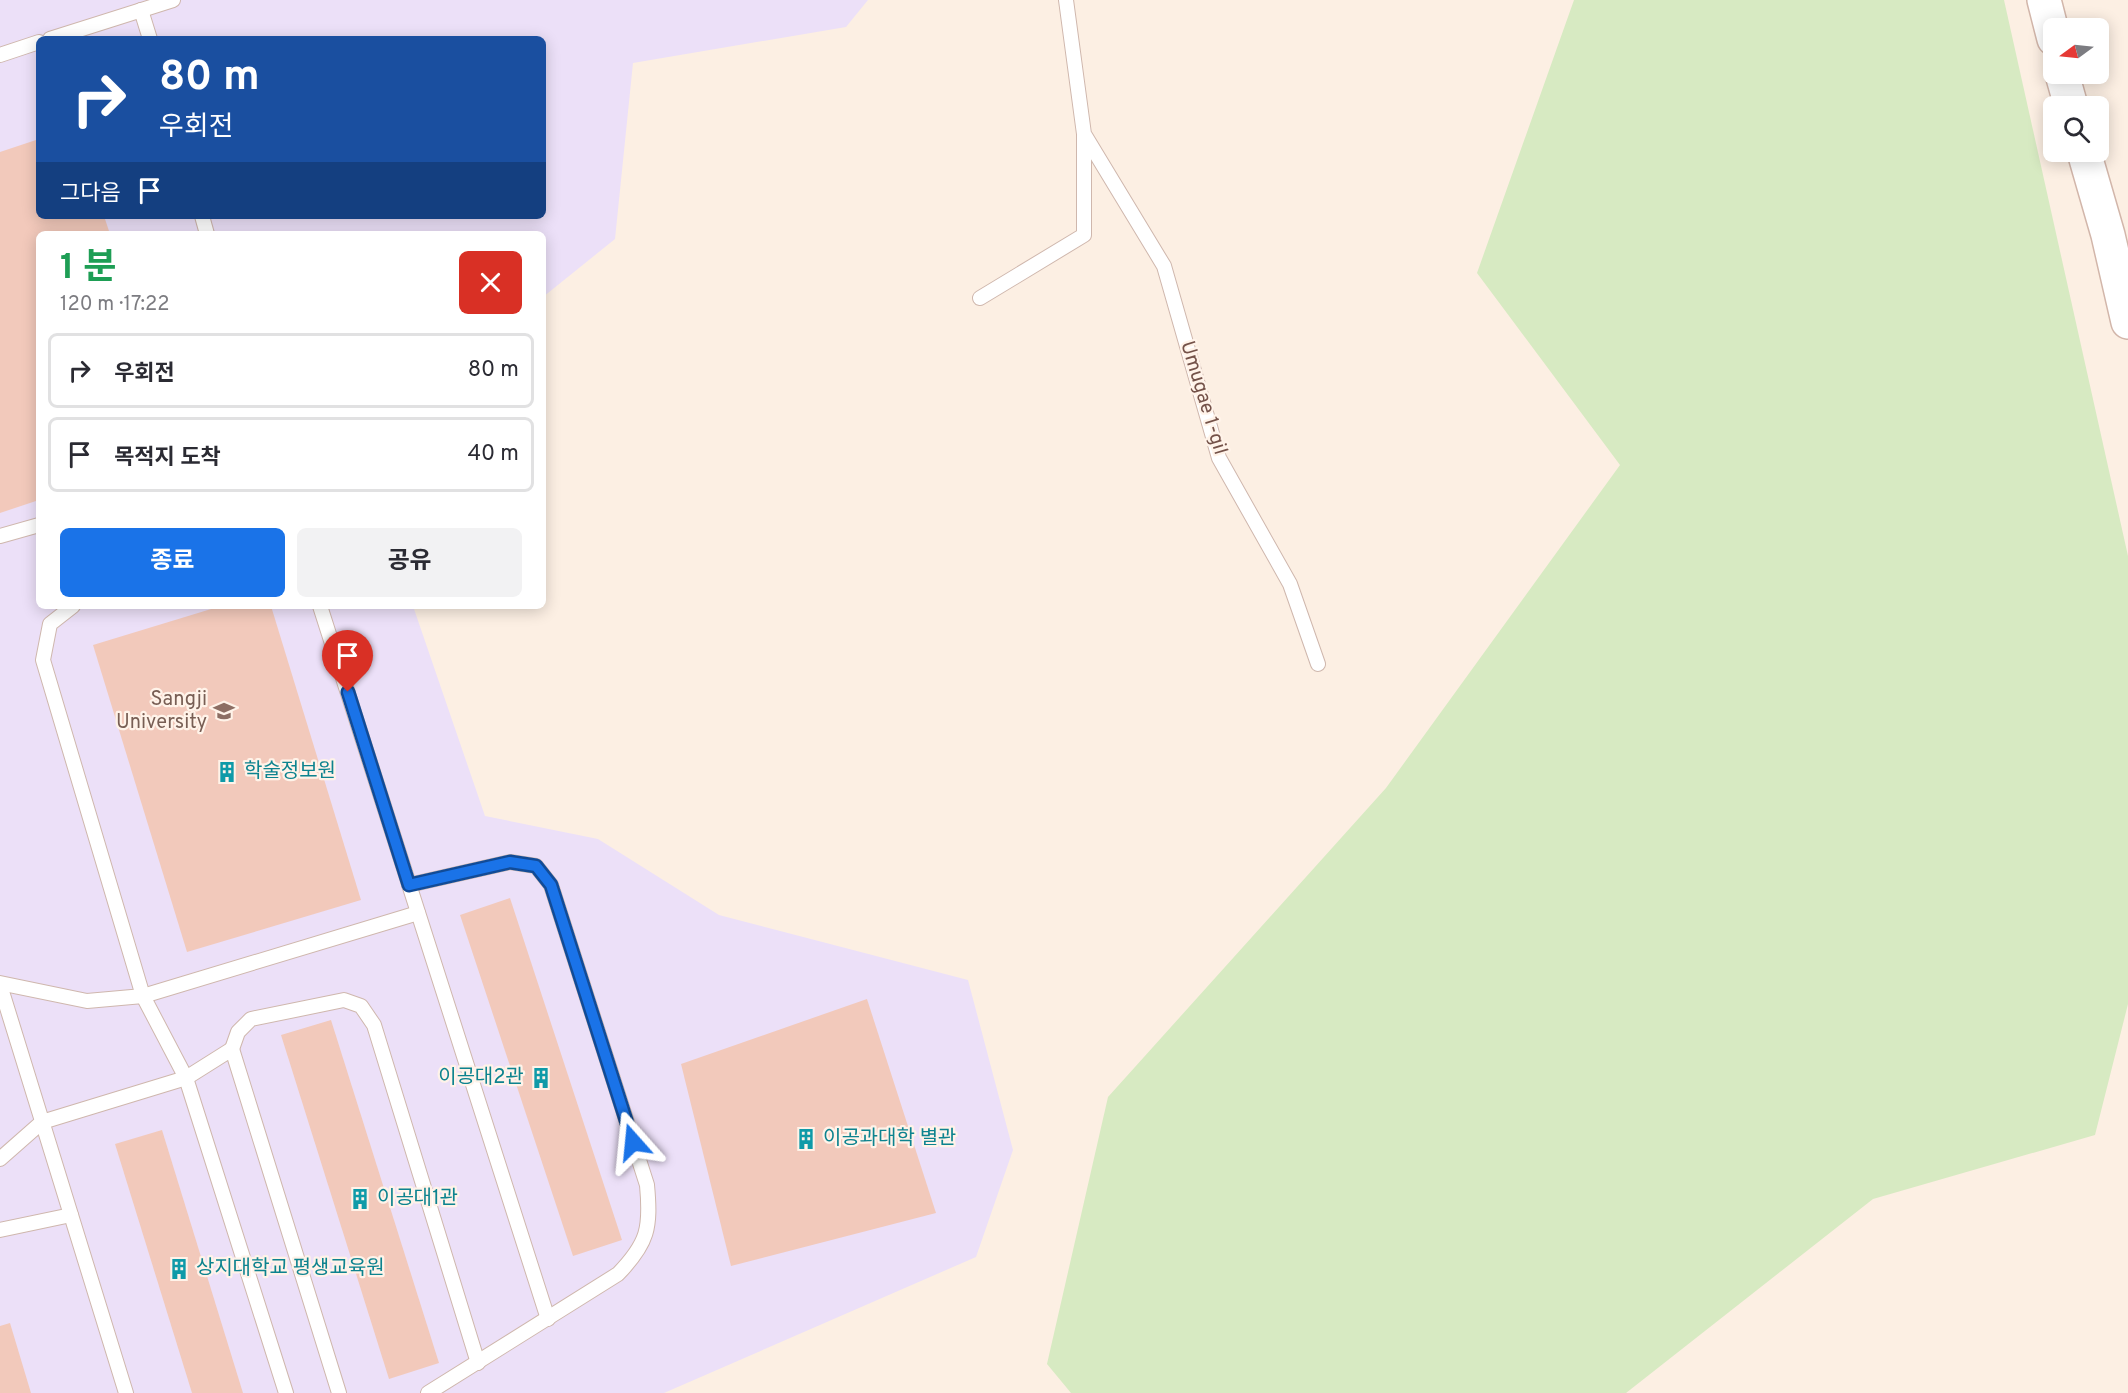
<!DOCTYPE html>
<html lang="ko">
<meta charset="utf-8">
<style>
body{margin:0;font-family:Overpass,"Noto Sans KR",sans-serif;background:#f2f2f3;color:#2b2b33;height:100vh;display:flex;flex-direction:column;font-size:22px;white-space:nowrap}
*{box-sizing:border-box;margin:0}
p{font-size:20px;color:#7c7c81}
.icon{flex:none;width:33px;height:33px;fill:none;stroke:currentColor;stroke-width:2;stroke-linecap:round;stroke-linejoin:round}
.map{position:relative;flex:1;overflow:hidden}
.side{position:absolute;left:36px;top:231px;width:510px;height:378px;display:flex;flex-direction:column;background:#fff;border-radius:9px;box-shadow:0 3px 15px #0003}
.side>*{flex:none}
.banner{position:absolute;left:36px;top:36px;width:510px;height:183px;border-radius:9px;box-shadow:0 3px 15px #0003;background:#1a4fa0;color:#fff;overflow:hidden}
.needle{width:39px;rotate:255deg}
.controls{position:absolute;left:2043px;top:18px;display:grid;gap:12px}
.controls a{display:grid;place-items:center;width:66px;height:66px;border-radius:9px;background:#fff;box-shadow:0 3px 15px #0003;font-size:30px}
.pin{position:absolute;display:grid;place-items:center;width:51px;height:51px;color:#fff;margin:-62px -26px;border-radius:50% 50% 50% 0;rotate:-45deg;box-shadow:0 0 6px #0007}
.pin .icon{rotate:45deg}
.me{position:absolute;width:66px;margin:-33px;rotate:342deg;stroke-linejoin:round;filter:drop-shadow(0 0 4px #0008)}
.turn{display:flex;align-items:center;gap:21px;height:126px;padding:0 24px;font-size:27px}
.turn .icon{width:78px;height:78px;stroke-width:2.5}
.turn b{display:block;font-size:42px;line-height:51px}
.then{display:flex;align-items:center;height:57px;padding:0 24px;background:#0003;gap:12px;font-size:22px}
.round{display:grid;place-items:center;flex:none;width:63px;height:63px;border-radius:9px;background:#f2f2f3}
.summary{display:flex;align-items:center;justify-content:space-between;height:102px;padding:0 24px}
h1{font-size:36px;font-weight:700;line-height:45px;color:#1e9e55}
.action{display:flex;gap:12px;margin-top:auto;padding:12px 24px}
.action a{flex:1;height:69px;border-radius:9px;background:#1a73e8;color:#fff;font-size:24px;font-weight:700;line-height:69px;text-align:center}
.action a+a{background:#f2f2f3;color:#2b2b33}
ul{padding:0;list-style:none}
li{display:flex;align-items:center;gap:18px;height:75px;margin:0 12px 9px;padding:0 12px;border:3px solid #e1e1e2;border-radius:9px}
li div{flex:1}
li b{display:block;font-size:22px}
li em{font-style:normal}
.map>svg:first-child{display:block}
</style>
<div class="map">
<svg width="2128" height="1393" viewBox="0 0 2128 1393">
<rect width="100%" height="100%" fill="#fcefe3"/>
<!-- education -->
<path fill="#ece0f8" fill-rule="evenodd" d="M0 0H868L846 27 633 63 615 239 543 297V234H39V606H413L485 816 598 839 719 915 968 980 1013 1150 976 1257 664 1393H0ZM39 39H543V216H39Z"/>
<!-- green -->
<path fill="#d7eac2" d="M1574 0H2004L2128 556V1004L2095 1135 1873 1199 1626 1393H1071L1047 1364 1108 1097 1386 788 1620 465 1477 273Z"/>
<!-- building -->
<g fill="#f2c9bb">
<path d="M39 139V216H104L110 234H39V500L0 513V152Z"/>
<path d="M221 606H271L361 900 187 952 93 645Z"/>
<path d="M510 898 622 1240 573 1256 460 915Z"/>
<path d="M867 999 936 1213 731 1266 681 1064Z"/>
<path d="M331 1020 439 1363 389 1379 281 1035Z"/>
<path d="M162 1130 243 1393H192L115 1144Z"/>
<path d="M10 1323 31 1393H0V1326Z"/>
</g>
<g fill="none" stroke-linecap="round" stroke-linejoin="round">
<defs>
<g id="lane">
<path d="M1066 0 1084 134 1164 266 1219 458 1290 584 1318 664"/>
<path d="M141 10 150 39"/>
<path d="M50 39 173 0"/>
<path d="M0 55 39 42"/>
<path d="M202 216 207 234"/>
<path d="M980 298 1084 235V136"/>
<path d="M0 536 39 525"/>
<path d="M73 606 50 624 43 660 143 996 186 1078 286 1393"/>
<path d="M320 606 548 1319"/>
<path d="M409 885 510 862 536 866 551 885 647 1185C651 1228 648 1243 618 1274L428 1393"/>
<path d="M0 983 87 1001 143 996 418 913"/>
<path d="M0 985 126 1393"/>
<path d="M232 1049 238 1032 251 1019 344 1000 361 1006 374 1025 478 1363"/>
<path d="M0 1159 42 1122 186 1078 232 1049 339 1393"/>
<path d="M0 1230 71 1215"/>
</g>
<g id="secondary">
<path d="M2044 0 2054 39"/>
<path d="M2062 74 2071 106"/>
<path d="M2084 152 2108 235 2128 322"/>
</g>
</defs>
<!-- lane casing -->
<use href="#lane" stroke="#cfb7ad" stroke-width="16"/>
<!-- secondary casing -->
<use href="#secondary" stroke="#d2b6aa" stroke-width="36"/>
<!-- lane -->
<use href="#lane" stroke="#fff" stroke-width="14"/>
<!-- secondary -->
<use href="#secondary" stroke="#fff" stroke-width="33"/>
</g>
<g fill="none" stroke-linecap="round" stroke-linejoin="round">
<defs>
<path id="route" d="M348 692 409 885 510 862 536 866 551 885 633 1142"/>
</defs>
<!-- route casing -->
<use href="#route" stroke="#114b97" stroke-width="15"/>
<!-- route -->
<use href="#route" stroke="#1a73e8" stroke-width="10"/>
</g>
<!-- icons -->
<defs>
<symbol id="university-bare" viewBox="-9 -9 18 18"><path d="M0-5L7-2L0 1L-7-2ZM-4 1L0 2.5L4 1V4Q0 6-4 4Z" fill="#8d6e63" stroke="#fff3e9" stroke-width="2.5" paint-order="stroke"/></symbol>
<symbol id="building-bare" viewBox="-9 -9 18 18"><path d="M-4-6H4V6H1V3H-1V6H-4ZM-2.5-4.3h1.7v1.8h-1.7ZM.8-4.3h1.7v1.8H.8ZM-2.5-1h1.7V.8h-1.7ZM.8-1h1.7V.8H.8Z" fill="#0f9aa8" stroke="#fff3e9" stroke-width="2.5" paint-order="stroke"/></symbol>
</defs>
<g fill-rule="evenodd">
<use href="#university-bare" x="209" y="696" width="30" height="30"/>
<use href="#building-bare" x="212" y="757" width="30" height="30"/>
<use href="#building-bare" x="526" y="1063" width="30" height="30"/>
<use href="#building-bare" x="791" y="1124" width="30" height="30"/>
<use href="#building-bare" x="345" y="1184" width="30" height="30"/>
<use href="#building-bare" x="164" y="1254" width="30" height="30"/>
</g>
<g text-anchor="middle" dominant-baseline="central" stroke-width="4.5" stroke-linejoin="round" paint-order="stroke">
<!-- street labels -->
<g font-size="20" fill="#745249" stroke="#fff3e9">
<text transform="translate(1203 398) rotate(73)">Umugae 1-gil</text>
</g>
<!-- education labels -->
<g font-size="20" fill="#785e54" stroke="#fff3e9" text-anchor="end">
<text x="207" y="700">Sangji<tspan x="207" dy="23">University</tspan></text>
</g>
<!-- culture labels -->
<g font-size="20" fill="#0d838f" stroke="#fff3e9" text-anchor="start">
<text x="244" y="772">학술정보원</text>
<text x="524" y="1078" text-anchor="end">이공대2관</text>
<text x="823" y="1139">이공과대학 별관</text>
<text x="377" y="1199">이공대1관</text>
<text x="196" y="1269">상지대학교 평생교육원</text>
</g>
</g>
</svg>
<div class="controls">
<a><svg class="needle" viewBox="-14 -14 28 28"><path d="M0-13l5 13h-10z" fill="#e53935"/><path d="M0 13l5-13h-10z" fill="#7c7c81"/></svg></a>
<a><svg class="icon" aria-label="search" viewBox="0 0 24 24"><circle cx="10" cy="10" r="6"/><path d="M15 15l6 6"/></svg></a>
</div>
<div class="pin" style="left:348px;top:692px;background:#d93025"><svg class="icon" aria-label="arrive" viewBox="0 0 24 24"><path d="M6 21V4h12l-3 4 3 4H6"/></svg></div>
<svg class="me" style="left:633px;top:1142px" viewBox="-20 -20 40 40"><path d="M0-17L14 15 0 8-14 15z" fill="#1a73e8" stroke="#fff" stroke-width="4"/></svg>
<div class="banner">
<div class="turn"><svg class="icon" aria-label="right" viewBox="0 0 24 24"><path d="M7 20v-9h11M14 6l5 5-5 5"/></svg><div><b>80 m</b>우회전</div></div>
<div class="then">그다음<svg class="icon" aria-label="arrive" viewBox="0 0 24 24"><path d="M6 21V4h12l-3 4 3 4H6"/></svg></div>
</div>
<section class="side">
<div class="summary"><div><h1>1 분</h1><p>120 m · 17:22</p></div><a class="round" style="background:#d93025;color:#fff"><svg class="icon" aria-label="close" viewBox="0 0 24 24"><path d="M6 6l12 12M18 6L6 18"/></svg></a></div>
<ul>
<li><svg class="icon" aria-label="right" viewBox="0 0 24 24"><path d="M7 20v-9h11M14 6l5 5-5 5"/></svg><div><b>우회전</b></div><em>80 m</em></li>
<li><svg class="icon" aria-label="arrive" viewBox="0 0 24 24"><path d="M6 21V4h12l-3 4 3 4H6"/></svg><div><b>목적지 도착</b></div><em>40 m</em></li>
</ul>
<div class="action"><a>종료</a><a>공유</a></div>
</section>
</div>
